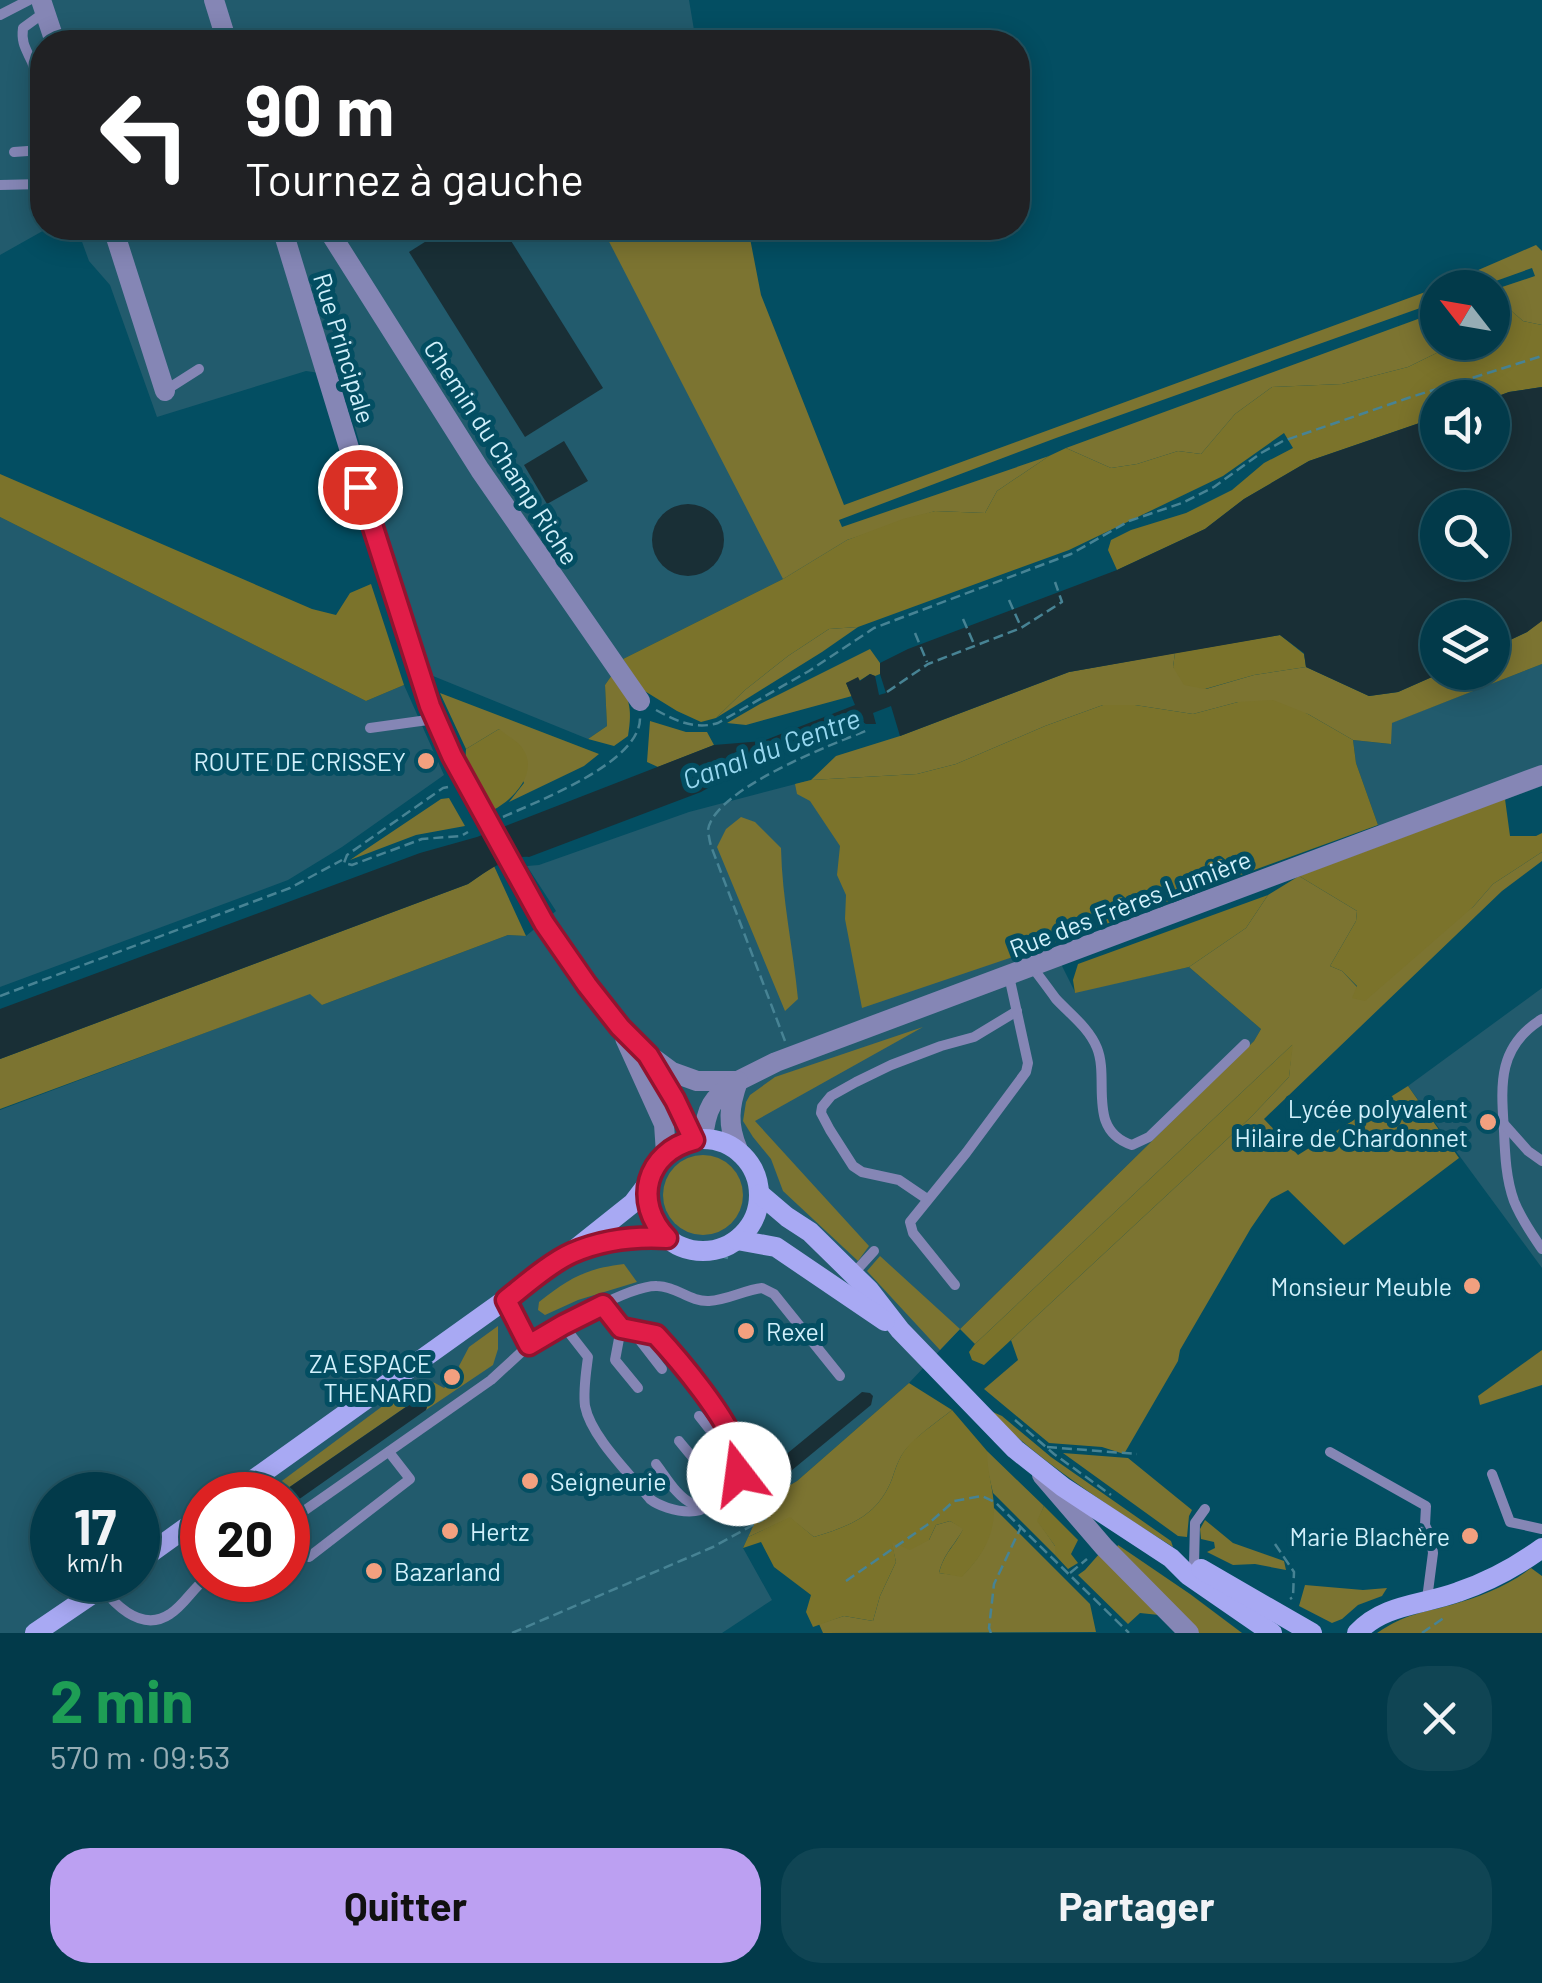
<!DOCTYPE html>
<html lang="fr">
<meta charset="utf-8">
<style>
body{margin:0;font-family:Barlow,sans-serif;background:#104554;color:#f1f3f6;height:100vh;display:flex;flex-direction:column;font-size:38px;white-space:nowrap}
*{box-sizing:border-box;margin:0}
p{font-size:32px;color:#96adb5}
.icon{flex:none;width:55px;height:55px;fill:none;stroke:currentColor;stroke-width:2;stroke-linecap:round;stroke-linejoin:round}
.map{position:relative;height:1633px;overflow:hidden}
.side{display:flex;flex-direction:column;background:#023a4a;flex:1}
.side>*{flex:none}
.hud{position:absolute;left:30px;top:30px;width:1000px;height:210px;border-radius:40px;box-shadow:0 5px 25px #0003,0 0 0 2px #235462;background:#202124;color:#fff;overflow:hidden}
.needle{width:65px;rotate:301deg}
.fabs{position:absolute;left:1420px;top:270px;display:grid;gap:20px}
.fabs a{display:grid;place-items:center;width:90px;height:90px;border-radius:50%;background:#023a4a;box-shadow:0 5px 25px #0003,0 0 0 2px #235462;font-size:50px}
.speed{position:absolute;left:30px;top:1472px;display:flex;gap:20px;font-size:50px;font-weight:700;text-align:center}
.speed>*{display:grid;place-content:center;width:130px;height:130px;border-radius:50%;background:#023a4a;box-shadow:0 5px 25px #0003,0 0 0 2px #235462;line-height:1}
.speed small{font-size:25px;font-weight:400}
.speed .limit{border:15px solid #d22;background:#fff;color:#111}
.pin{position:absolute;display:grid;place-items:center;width:85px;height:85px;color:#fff;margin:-42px;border:5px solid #fff;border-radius:50%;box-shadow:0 2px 10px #0007}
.me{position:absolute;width:110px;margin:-55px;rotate:345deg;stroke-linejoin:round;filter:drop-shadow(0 0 8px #0008)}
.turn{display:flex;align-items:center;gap:35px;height:210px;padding:0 50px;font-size:45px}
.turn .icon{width:130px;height:130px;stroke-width:2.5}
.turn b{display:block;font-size:70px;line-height:85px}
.round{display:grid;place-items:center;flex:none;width:105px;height:105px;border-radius:40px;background:#104554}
.summary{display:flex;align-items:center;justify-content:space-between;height:170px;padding:0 50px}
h1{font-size:60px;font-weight:700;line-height:75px;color:#1e9e55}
.action{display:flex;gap:20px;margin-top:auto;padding:20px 50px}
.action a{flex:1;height:115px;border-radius:40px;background:#bca0f2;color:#111;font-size:40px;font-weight:700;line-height:115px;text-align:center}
.action a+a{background:#104554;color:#f1f3f6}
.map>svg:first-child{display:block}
</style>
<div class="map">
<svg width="1542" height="1633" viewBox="0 0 1542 1633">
<rect width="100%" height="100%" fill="#034e62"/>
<!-- built -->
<g fill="#225b6d" fill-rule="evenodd">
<path d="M0 0H689L696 42H42V228H48L0 255Z"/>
<path d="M77 228H727L790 419 847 540 783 579 623 659 605 685 607 726 588 739 433 676 395 564 340 376 306 371 157 417 110 285 89 261Z"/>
<path d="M0 517 366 701 404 685 444 775 342 847 288 880 0 987Z"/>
<path d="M1542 664V786L1388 843 1378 825 1356 763 1353 740 1390 744 1391 723Z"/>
<path d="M811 780 941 980 1051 944 1075 992 1189 967 1261 1029 1254 1041 960 1329 909 1383 797 1481 765 1500 743 1548 772 1600 722 1633H0V1110L311 993 322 1005 508 935 526 936 556 911 527 866 539 865 689 812ZM52 1495H138V1580H52ZM202 1495H288V1580H202Z"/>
<path d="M1542 988V1268L1408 1086Z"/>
</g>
<!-- green -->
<g fill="#7c7431">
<path d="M602 228H748L761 295 844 505 1439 287 1536 245 1542 251V325L1523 321 1493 295V290L1535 276 1532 268 1479 287 1438 288 1437 302 1056 438 839 520 842 527 1049 456 997 491 985 513 935 511 847 540 783 579Z"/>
<path d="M1437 312 1438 342 1457 343 1408 367 1342 384 1272 387 1235 414 1201 454 1178 451 1137 464 1111 468 1066 448Z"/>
<path d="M1542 620V664L1392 723 1391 744 1353 740 1308 714 1238 702 1193 714 1135 705H1103L1045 726 956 764 917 774 811 780 836 756 900 736 1069 672 1175 653 1173 667 1206 689 1254 675 1306 667 1369 696 1398 692 1441 673 1492 672 1493 648 1527 632Z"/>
<path d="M858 627 822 652 716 718 745 690 788 656 829 629Z"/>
<path d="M870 649 880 663V674L875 676 870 674 859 681 846 683 852 696 746 725 727 723 760 704Z"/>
<path d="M614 672C629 697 633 707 628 736L614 746 588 739 607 726 605 685Z"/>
<path d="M440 693 599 754 584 766 509 802 524 783 499 729 466 749Z"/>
<path d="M650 721 686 732H707L714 745 658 767 647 762Z"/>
<path d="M449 798 465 826 416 835 350 860 441 799Z"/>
<path d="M741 817 755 822 781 848C782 899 793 948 798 999L785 1011 717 847 726 829Z"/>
<path d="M1542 852V861L1502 891 1264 1119 1298 1155 1408 1086 1459 1158 1344 1245 1288 1190 1271 1199 1251 1228 1180 1350 1178 1361 1124 1454 1102 1447 1049 1443 984 1389 1018 1360 1011 1340 1251 1117 1289 1077 1292 1045 975 1344 960 1329 940 1350 867 1271 880 1256 960 1329 1254 1041 1261 1029 1189 967 1246 928 1268 895 1299 876 1357 911 1356 921 1330 966 1342 971 1357 987 1473 907 1493 884Z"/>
<path d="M494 866 526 936 508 935 322 1005 310 994 0 1109V1059L468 884Z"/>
<path d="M923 1027 755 1121 869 1246 858 1261 783 1191 771 1159 753 1137 743 1121 746 1102 750 1095 775 1077Z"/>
<circle cx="703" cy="1195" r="40"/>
<path d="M624 1264 637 1282 578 1300 545 1315 538 1310 539 1302C570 1278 584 1269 624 1264Z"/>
<path d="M498 1326V1349L493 1365 426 1410 427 1407 416 1400 278 1495H263L419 1379 435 1383 444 1388 461 1375 459 1366 469 1347Z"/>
<path d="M1542 1350V1385L1480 1405 1478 1396Z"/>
<path d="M909 1383 952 1410C938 1421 922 1432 910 1445 900 1454 896 1467 892 1479 877 1517 849 1526 814 1537L790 1518 748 1537 765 1500 797 1481Z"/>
<path d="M986 1409 1002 1416 1051 1457 1171 1541 1173 1547C1107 1505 1043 1464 986 1409Z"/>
<path d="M987 1451 1044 1506 1038 1521 1055 1546V1555L993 1493 987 1467Z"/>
<path d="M1063 1453 1128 1458 1192 1510 1189 1516 1187 1537 1178 1536Z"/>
<path d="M993 1507 1090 1604 1096 1632 823 1633 819 1624 844 1616 873 1621 880 1596 896 1562 891 1541 929 1540 936 1525 950 1521 964 1528C954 1546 944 1553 939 1573L962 1576C982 1556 993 1536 993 1507Z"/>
<path d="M1205 1520 1233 1543 1284 1561 1286 1570 1255 1564 1233 1565 1207 1552 1215 1548 1214 1542 1201 1539 1200 1529Z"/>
<path d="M1118 1545 1190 1594 1242 1633H1196L1116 1549Z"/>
<path d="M1100 1553 1159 1615 1140 1613 1128 1624 1078 1575 1085 1570Z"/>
<path d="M1531 1568 1542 1576V1633H1377C1407 1613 1419 1614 1451 1605 1479 1597 1508 1586 1531 1568Z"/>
<path d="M1305 1585 1363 1590 1387 1588 1382 1596 1358 1605 1342 1619 1332 1623 1299 1606Z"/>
</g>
<!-- forest -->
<g fill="#7b732b">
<path d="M1493 295 1523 321 1542 325V387L1509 392 1493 398H1438L1437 417 1309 461 1244 499 1205 529 1117 570 1108 550 1111 540 1131 530 1186 513 1232 490 1264 463 1293 448 1284 433 1223 476 1069 550 858 627 829 629 788 656 745 690 716 718 701 722 677 711 643 690 623 659 783 579 847 540 903 519 935 511 985 513 997 491 1049 456 1066 448 1111 468 1137 464 1178 451 1201 454 1235 414 1272 387 1342 384 1408 367 1457 343 1492 342Z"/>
<path d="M0 474 312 609 336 615 350 593 371 584 404 685 366 701 0 517Z"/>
<path d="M1280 635 1304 654 1306 667 1254 675 1205 689 1184 685 1173 667 1175 653Z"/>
<path d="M1273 700 1308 714 1353 740 1356 763 1378 825 1051 944 862 1008 845 919 846 895 837 875 840 846 810 801 797 794 795 784 811 780 917 774 956 764 1045 726 1103 705H1135L1193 714 1238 702Z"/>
<path d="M499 729C505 734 513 739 519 744 542 769 516 798 493 810L465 766 466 749Z"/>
<path d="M1505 799 1510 836H1536L1542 833V852L1493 884 1473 907 1365 1001 1352 998 1357 986 1342 971 1330 966 1356 921 1357 911 1299 876Z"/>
<path d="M1268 895 1246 928 1189 967 1075 993 1073 980 1078 964Z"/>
<path d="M1293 1044 1289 1077 1251 1117 984 1365 972 1360 969 1352 975 1344Z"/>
<path d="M952 1410 987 1451C987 1466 990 1476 992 1490 999 1527 987 1551 962 1577L939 1573C944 1553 954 1547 963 1529L950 1521 936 1525 929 1540 910 1550 892 1542 896 1562 880 1596 873 1621 844 1616 813 1627 806 1612 811 1595 774 1567 761 1542 743 1548 748 1537 790 1517 814 1537C849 1526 877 1517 892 1479 896 1467 900 1454 910 1444 922 1432 938 1421 952 1410Z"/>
<path d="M1044 1506 1078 1540 1071 1554 1078 1563 1068 1569 1055 1555V1546L1037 1521Z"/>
</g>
<!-- water -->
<g fill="#192f36" fill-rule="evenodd">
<path d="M447 228H503L603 388 525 437 409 252Z"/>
<path d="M1542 387V621L1527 632 1493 648 1492 618H1438V672L1441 673 1398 692 1369 696 1306 667 1304 653 1280 635 1069 672 900 736 891 706 873 713 876 724H866L859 720 768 754 701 792 529 857C507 855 486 872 468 884L0 1059V1009L420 853 477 837 714 745 763 741 855 705 846 683 858 677 860 681 870 674 875 676 879 695 886 693 880 674V663L908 649 1117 570 1205 529 1244 499 1309 461 1437 417 1438 452H1492L1493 398 1509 392ZM1438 508H1492V562H1438Z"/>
<path d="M564 441 588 481 547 504 524 465Z"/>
<circle cx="688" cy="540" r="36"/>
<path d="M862 1392 870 1393 873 1396 871 1405 780 1480 775 1478 771 1470 772 1466Z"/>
<path d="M416 1400 423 1401 427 1407 426 1410 288 1507V1495H278Z"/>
</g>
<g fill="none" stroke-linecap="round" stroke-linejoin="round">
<!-- path -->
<g stroke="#478394" stroke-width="2.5" stroke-dasharray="10 5" stroke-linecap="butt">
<path d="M1009 600 1021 627"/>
<path d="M963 619 974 644"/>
<path d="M915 633 927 662"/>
<path d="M887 692 928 664 1021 628 1062 602 1055 582"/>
<path d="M656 710C676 721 695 730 718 723L809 671 874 628 1071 554 1129 521 1182 503 1214 487 1261 453 1283 441 1408 398 1542 356"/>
<path d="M448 787 443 788 347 855 344 863 352 865 422 839 461 836 468 832"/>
<path d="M503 817C538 801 642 762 640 717"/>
<path d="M0 996 290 888 342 860"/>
<path d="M785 1041 711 846C710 843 708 832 708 830 714 789 833 744 868 730"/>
<path d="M704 1251 728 1258"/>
<path d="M1015 1420 1054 1454 1111 1495"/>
<path d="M1047 1447 1137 1454"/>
<path d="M1275 1544 1294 1572 1293 1597 1290 1599"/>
<path d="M1070 1573 1087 1559"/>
<path d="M846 1581 927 1525 954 1501 982 1496 995 1502 1129 1633"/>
<path d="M512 1633 713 1547 771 1515"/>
<path d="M991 1633 989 1628 994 1584 1021 1527"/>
<path d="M1422 1633 1445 1617"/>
</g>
<!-- service -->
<g stroke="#8586b5" stroke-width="10">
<path d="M0 15 29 0"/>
<path d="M55 42 89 34"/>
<path d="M38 89C37 80 35 70 32 62 26 49 21 43 23 28L45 12"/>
<path d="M14 152 42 150"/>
<path d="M0 185 42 184"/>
<path d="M166 390 199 369"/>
<path d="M370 728 435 719"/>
<path d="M1032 967C1040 977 1048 988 1056 999 1070 1014 1089 1028 1097 1048 1110 1080 1086 1130 1132 1145L1149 1137 1245 1044"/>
<path d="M1542 1019C1497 1047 1501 1085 1504 1131 1505 1155 1506 1179 1514 1201 1521 1219 1532 1234 1542 1249"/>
<path d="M1504 1124 1528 1151 1542 1161"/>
<path d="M927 1199 899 1180 862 1172 853 1166 830 1130 821 1113 822 1107 831 1096 856 1082 891 1065 941 1046 974 1037 1017 1011"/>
<path d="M853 1274 874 1251"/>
<path d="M955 1285 913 1233 910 1222 966 1153 1026 1072 1028 1063 1009 976"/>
<path d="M603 1305 621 1328 656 1335 662 1341C688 1374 725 1409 737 1450 744 1476 723 1517 693 1504 677 1497 666 1477 656 1464"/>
<path d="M563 1325 588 1357C586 1373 583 1390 585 1406 591 1437 630 1474 650 1499 666 1512 719 1523 710 1488 706 1470 690 1455 679 1441"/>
<path d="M621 1328 615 1360 638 1388"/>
<path d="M631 1329 662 1369"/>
<path d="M529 1345C555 1329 629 1285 657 1286 676 1286 690 1302 709 1301 728 1300 744 1290 762 1288L774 1294 840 1376"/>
<path d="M699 1416 725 1449 736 1468"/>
<path d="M1330 1452 1426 1506 1425 1525 1431 1538 1433 1553 1427 1599"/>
<path d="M1492 1474 1510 1522 1542 1529"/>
<path d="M288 1522 491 1380 529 1345 506 1300"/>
<path d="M288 1527 309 1557 410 1479 389 1452"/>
<path d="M1194 1565 1195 1523 1205 1509"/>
<path d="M102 1588C118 1608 143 1632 170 1614 183 1606 192 1590 204 1580"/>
</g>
<!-- minor -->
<g stroke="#8586b5" stroke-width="20">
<path d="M41 0 55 42"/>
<path d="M113 228 165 391"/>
<path d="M327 228 480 470 640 701"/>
<path d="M649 1055 672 1072 697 1081H738L776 1062 1542 775"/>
<path d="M703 1139C706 1108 712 1097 738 1081 729 1106 727 1125 738 1150"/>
<path d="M1042 1475 1104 1547 1189 1633"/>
</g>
<!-- tertiary -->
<g stroke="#8586b5" stroke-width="20">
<path d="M214 0 227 42"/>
<path d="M282 228 392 589 430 706 452 756 485 819"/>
<path d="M515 871 557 944 587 985 620 1027 649 1055 694 1140"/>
<path d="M625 1038 664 1124 666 1153"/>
</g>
<!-- secondary -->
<g stroke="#a8a9f3" stroke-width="20">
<circle cx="703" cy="1195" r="56"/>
<path d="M760 1194 787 1217 810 1232 869 1290 900 1330 1015 1449 1063 1487 1171 1558 1188 1575 1272 1633"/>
<path d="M737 1240 776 1247 885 1321"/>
<path d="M580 1251C610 1241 636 1236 667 1238"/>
<path d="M232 1495 569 1254 633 1203 649 1182"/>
<path d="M138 1562 202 1516"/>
<path d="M1201 1569 1312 1633"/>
<path d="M35 1633 113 1580"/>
<path d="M1357 1633C1383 1604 1423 1605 1458 1592 1488 1582 1516 1567 1542 1548"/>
</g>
<!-- tertiary-bridge -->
<path stroke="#8586b5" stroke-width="20" d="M485 819 515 871"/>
</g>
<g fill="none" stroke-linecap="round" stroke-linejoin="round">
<defs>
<path id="route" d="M360 487 430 706 452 756 544 923 587 985 620 1027 648 1055 675 1100 694 1140C646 1152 632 1202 667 1238 634 1236 602 1240 572 1253 550 1263 525 1285 506 1300L529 1345 563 1325 603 1305 621 1328 656 1335C680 1361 727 1417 737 1450 739 1458 739 1466 739 1474"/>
</defs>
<!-- route casing -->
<use href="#route" stroke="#92132f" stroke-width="25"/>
<!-- route -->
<use href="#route" stroke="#e11d48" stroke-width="18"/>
</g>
<!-- markers -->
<g fill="#f2a07f" stroke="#034e62" stroke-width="4">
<circle cx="426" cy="761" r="10"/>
<circle cx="1488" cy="1122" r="10"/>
<circle cx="1472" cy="1286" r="10"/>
<circle cx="746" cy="1331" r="10"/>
<circle cx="452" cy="1377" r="10"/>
<circle cx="530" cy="1481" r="10"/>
<circle cx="450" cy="1531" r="10"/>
<circle cx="1470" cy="1536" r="10"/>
<circle cx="374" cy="1571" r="10"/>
</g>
<g text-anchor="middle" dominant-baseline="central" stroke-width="10" stroke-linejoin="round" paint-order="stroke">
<!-- street labels -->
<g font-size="25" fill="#d1f0fb" stroke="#034e62">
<text transform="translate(345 348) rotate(73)">Rue Principale</text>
<text transform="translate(502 452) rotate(57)">Chemin du Champ Riche</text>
<text transform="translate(1130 903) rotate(-21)">Rue des Frères Lumière</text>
</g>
<!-- poi labels -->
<g font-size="25" fill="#d1f0fb" stroke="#034e62" text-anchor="end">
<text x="406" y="761">ROUTE DE CRISSEY</text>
<text x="1468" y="1108">Lycée polyvalent<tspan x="1468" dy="29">Hilaire de Chardonnet</tspan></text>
<text x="1452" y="1286">Monsieur Meuble</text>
<text x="766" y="1331" text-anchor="start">Rexel</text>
<text x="432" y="1363">ZA ESPACE<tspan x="432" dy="29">THENARD</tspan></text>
<text x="550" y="1481" text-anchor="start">Seigneurie</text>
<text x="470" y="1531" text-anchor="start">Hertz</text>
<text x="1450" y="1536">Marie Blachère</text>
<text x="394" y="1571" text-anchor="start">Bazarland</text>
</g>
<!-- water labels -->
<g font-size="28" font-style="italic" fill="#96d7ef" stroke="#034e62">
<text transform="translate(771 748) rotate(-20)">Canal du Centre</text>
</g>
</g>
</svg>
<div class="fabs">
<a><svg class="needle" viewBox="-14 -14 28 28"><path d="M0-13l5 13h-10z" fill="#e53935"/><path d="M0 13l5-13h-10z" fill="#96adb5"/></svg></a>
<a><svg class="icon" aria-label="sound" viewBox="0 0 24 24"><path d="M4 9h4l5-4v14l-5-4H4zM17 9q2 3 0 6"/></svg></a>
<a><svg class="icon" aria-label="search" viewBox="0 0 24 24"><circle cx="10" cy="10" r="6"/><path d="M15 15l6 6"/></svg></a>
<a><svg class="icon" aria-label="layers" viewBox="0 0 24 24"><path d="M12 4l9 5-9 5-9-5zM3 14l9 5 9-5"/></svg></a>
</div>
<div class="speed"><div>17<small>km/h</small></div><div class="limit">20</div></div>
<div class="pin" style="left:360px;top:487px;background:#d93025"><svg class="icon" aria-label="arrive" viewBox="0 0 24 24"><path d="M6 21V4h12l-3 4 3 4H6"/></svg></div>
<svg class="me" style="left:739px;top:1474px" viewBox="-20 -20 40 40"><circle r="19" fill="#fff"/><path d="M0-13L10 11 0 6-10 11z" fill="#e11d48"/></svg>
<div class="hud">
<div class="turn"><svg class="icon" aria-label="left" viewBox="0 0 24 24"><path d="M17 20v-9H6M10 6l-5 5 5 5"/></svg><div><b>90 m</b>Tournez à gauche</div></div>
</div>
</div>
<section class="side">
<div class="summary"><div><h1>2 min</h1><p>570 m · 09:53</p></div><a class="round"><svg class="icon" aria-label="close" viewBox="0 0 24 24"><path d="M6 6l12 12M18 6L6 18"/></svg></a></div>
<div class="action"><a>Quitter</a><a>Partager</a></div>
</section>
